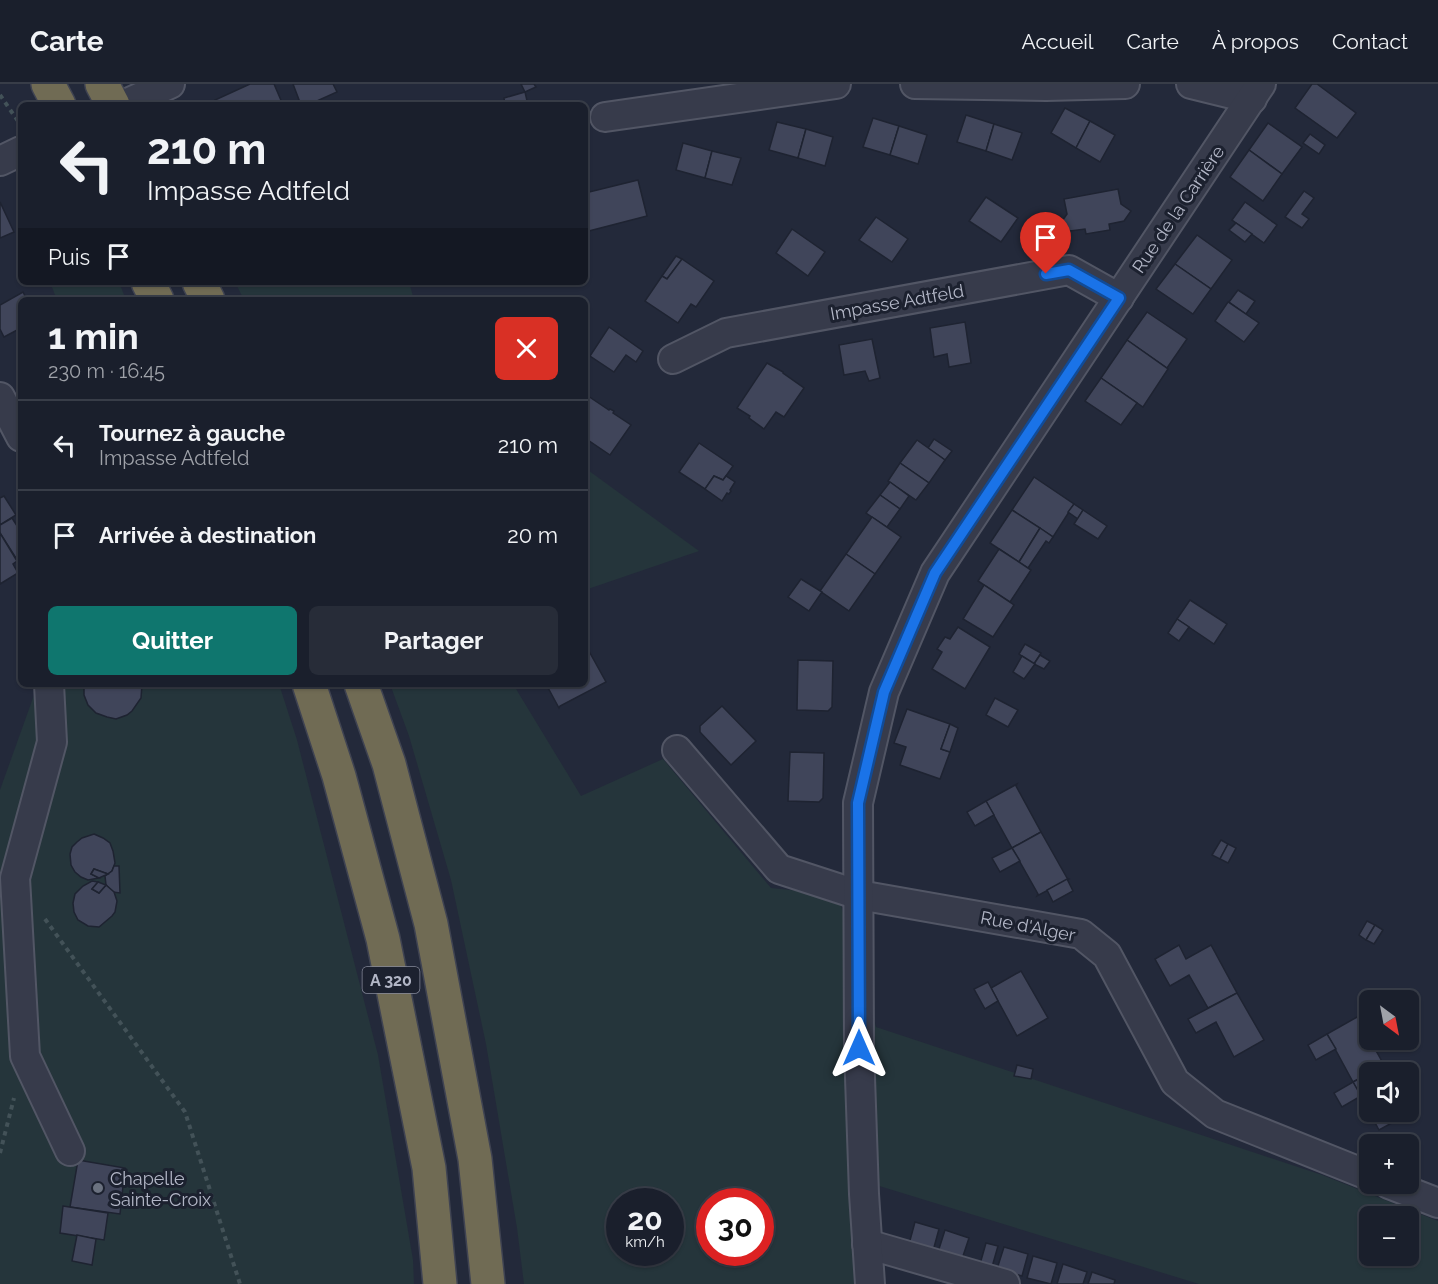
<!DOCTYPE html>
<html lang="fr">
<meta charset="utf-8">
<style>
body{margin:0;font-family:Raleway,sans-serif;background:#272c38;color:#f1f3f6;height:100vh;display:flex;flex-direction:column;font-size:22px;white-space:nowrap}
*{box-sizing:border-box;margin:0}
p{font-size:20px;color:#9fa2a9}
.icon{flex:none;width:33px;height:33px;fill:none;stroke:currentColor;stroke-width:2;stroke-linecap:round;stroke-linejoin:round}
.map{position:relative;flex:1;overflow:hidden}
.details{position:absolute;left:18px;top:213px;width:570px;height:390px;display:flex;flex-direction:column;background:#1a1f2c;border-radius:9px;box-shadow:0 2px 4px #0004,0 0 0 2px #383d48}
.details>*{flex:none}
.banner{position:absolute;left:18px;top:18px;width:570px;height:183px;border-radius:9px;box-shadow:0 2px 4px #0004,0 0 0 2px #383d48;background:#1a1f2c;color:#f1f3f6;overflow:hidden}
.needle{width:39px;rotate:148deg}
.buttons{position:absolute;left:1359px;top:906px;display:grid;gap:12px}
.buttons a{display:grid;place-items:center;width:60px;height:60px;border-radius:9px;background:#1a1f2c;box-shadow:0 2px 4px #0004,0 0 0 2px #383d48;font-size:30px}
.speed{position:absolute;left:606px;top:1104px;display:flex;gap:12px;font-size:30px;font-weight:700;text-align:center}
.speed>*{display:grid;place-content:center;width:78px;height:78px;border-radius:50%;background:#1a1f2c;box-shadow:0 2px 4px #0004,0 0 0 2px #383d48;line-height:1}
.speed small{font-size:15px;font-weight:400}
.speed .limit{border:9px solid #d22;background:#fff;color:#111}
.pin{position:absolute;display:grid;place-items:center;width:51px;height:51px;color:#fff;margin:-62px -26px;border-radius:50% 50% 50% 0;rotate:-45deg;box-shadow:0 0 6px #0007}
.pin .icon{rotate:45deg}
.me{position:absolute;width:66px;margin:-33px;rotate:0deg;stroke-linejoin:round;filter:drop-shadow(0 0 4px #0008)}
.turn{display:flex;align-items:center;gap:21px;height:126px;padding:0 30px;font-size:27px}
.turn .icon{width:78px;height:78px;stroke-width:2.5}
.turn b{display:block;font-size:42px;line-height:51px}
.then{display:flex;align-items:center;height:57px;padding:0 30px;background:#0003;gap:12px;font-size:22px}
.round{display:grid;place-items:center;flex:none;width:63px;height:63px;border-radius:9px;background:#272c38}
.head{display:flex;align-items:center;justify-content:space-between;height:102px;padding:0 30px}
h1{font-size:36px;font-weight:700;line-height:45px}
.button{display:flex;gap:12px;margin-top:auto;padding:12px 30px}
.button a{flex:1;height:69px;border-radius:9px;background:#0f766e;color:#fff;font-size:24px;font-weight:700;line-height:69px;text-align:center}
.button a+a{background:#272c38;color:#f1f3f6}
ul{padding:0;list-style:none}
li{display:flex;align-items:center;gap:18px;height:90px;padding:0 30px;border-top:2px solid #383d48}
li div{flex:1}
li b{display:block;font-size:22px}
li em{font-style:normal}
header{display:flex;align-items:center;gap:36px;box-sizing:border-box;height:84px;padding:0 30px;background:#1a1f2c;border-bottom:2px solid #383d48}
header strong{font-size:28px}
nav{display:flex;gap:33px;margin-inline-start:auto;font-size:21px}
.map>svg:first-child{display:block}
</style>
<header>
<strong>Carte</strong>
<nav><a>Accueil</a><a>Carte</a><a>À propos</a><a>Contact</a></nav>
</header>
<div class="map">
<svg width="1438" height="1200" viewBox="0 0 1438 1200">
<rect width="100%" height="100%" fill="#23293a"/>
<!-- green -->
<g fill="#25353b" fill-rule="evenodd">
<path d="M50 198H119L126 216H57Z"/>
<path d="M235 198H409L414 216H244Z"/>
<path d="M585 384 699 467 585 506Z"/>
<path d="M38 600H279L297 656 378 971 413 1176 414 1200H0V706Z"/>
<path d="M390 600H513L581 712 663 675 771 804 838 811 876 943 1322 1091 1438 1137V1200H1199L850 1093 854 1200H524L517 1144 486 960 451 796 409 652ZM620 1118H670V1168H620ZM710 1118H760V1168H710ZM1370 1132H1408V1172H1370Z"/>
</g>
<!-- building -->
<g fill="#40455a" stroke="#1e2331" stroke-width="1.5">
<path d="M250 0H274L283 21H218L215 16Z"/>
<path d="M293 0H333L337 8 308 21H301Z"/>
<path d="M521 0H534L536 3 525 8Z"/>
<path d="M1312 0H1317L1356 29 1337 54 1295 24Z"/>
<path d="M525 8 528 21H505L504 14Z"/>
<path d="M1065 24 1090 37 1076 64 1051 49Z"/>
<path d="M966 31 994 40 986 67 957 58Z"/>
<path d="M873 34 899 42 890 71 863 63Z"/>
<path d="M1090 37 1115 51 1100 78 1076 64Z"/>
<path d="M777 38 806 45 798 74 769 66Z"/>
<path d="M1268 39 1302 63 1282 90 1249 66Z"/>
<path d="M994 40 1022 49 1012 76 986 67Z"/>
<path d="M899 42 927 51 918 80 890 71Z"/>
<path d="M806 45 833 53 825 82 798 74Z"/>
<path d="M1310 50 1325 61 1319 70 1303 59Z"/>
<path d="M683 59 712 67 705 94 676 86Z"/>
<path d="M1249 66 1282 90 1263 117 1230 93Z"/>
<path d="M712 67 741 74 732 101 705 94Z"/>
<path d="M638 96 647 132 585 148V109Z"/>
<path d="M1118 105 1121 120 1131 127 1124 137 1109 140 1110 146 1086 150 1085 145 1070 147 1060 140 1067 130 1064 115Z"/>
<path d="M1304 107 1314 114 1302 130 1309 135 1302 144 1285 133Z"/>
<path d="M986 113 1018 134 1001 158 969 137Z"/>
<path d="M0 118 14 148 0 154Z"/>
<path d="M1245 118 1277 141 1264 159 1232 136Z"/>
<path d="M876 133 908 155 892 178 859 156Z"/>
<path d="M1236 139 1252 150 1245 158 1229 146Z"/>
<path d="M792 145 825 168 808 192 776 169Z"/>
<path d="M1197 151 1232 176 1211 205 1175 180Z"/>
<path d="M676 172 682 175 667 195 662 192Z"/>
<path d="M682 175 714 197 696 223 691 220 678 239 645 217 662 192 667 195Z"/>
<path d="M1175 180 1211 205 1193 230 1156 205Z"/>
<path d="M1238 206 1255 217 1246 230 1229 218Z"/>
<path d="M23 208 27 216H21V244L4 253 0 245V221Z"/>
<path d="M1228 218 1259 239 1244 258 1215 237Z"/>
<path d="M1147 228 1187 255 1167 284 1127 256Z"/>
<path d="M965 238 971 279 949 283 947 270 934 273 930 244Z"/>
<path d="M609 243 643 267 636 278 626 271 614 288 590 272Z"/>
<path d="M872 255 880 294 869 297 865 287 844 291 839 261Z"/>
<path d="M1127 256 1168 285 1143 323 1101 294Z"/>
<path d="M767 279 783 288V289L804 304 784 333 776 328 764 345 749 334 750 332 737 324Z"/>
<path d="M1101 294 1137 319 1121 341 1085 317Z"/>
<path d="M585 310 609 326 610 325 614 327 613 329 631 341 610 371 585 354Z"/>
<path d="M934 355 952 367 945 376 928 364Z"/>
<path d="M917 356 945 376 929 399 900 379Z"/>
<path d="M699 359 733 382 723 396 714 392 705 405 679 388Z"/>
<path d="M900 379 929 399 916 416 888 397Z"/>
<path d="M714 392 723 396 726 392 735 398 730 406 731 407 729 410 727 409 722 417 705 405Z"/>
<path d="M1034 393 1074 420 1053 453 1012 426Z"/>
<path d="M890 398 909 412 900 425 880 411Z"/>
<path d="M880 411 900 425 887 443 866 429Z"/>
<path d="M4 412 16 431 0 441V414Z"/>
<path d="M1074 420 1083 426 1078 435 1068 428Z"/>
<path d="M1012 426 1040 444 1019 478 990 459Z"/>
<path d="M1083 426 1107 442 1098 455 1074 440Z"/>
<path d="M872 433 901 453 875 490 846 470Z"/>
<path d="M12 434 21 448V482L0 449V441Z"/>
<path d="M1040 444 1053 453 1049 459 1046 457 1028 484 1019 478Z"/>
<path d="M0 449 17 477 13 480 18 489 0 500Z"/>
<path d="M999 465 1031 486 1010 518 978 497Z"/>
<path d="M846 470 875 490 849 527 820 507Z"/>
<path d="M801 495 822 508 809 527 788 513Z"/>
<path d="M984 501 1014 521 993 553 963 535Z"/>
<path d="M1190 516 1227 540 1214 560 1177 535Z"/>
<path d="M1177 535 1189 543 1179 557 1168 549Z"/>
<path d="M958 543 990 563 965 605 932 585 942 568 937 565 945 553 950 555Z"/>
<path d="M585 560 606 598 560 622 559 624 546 600H585Z"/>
<path d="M1025 560 1041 569 1034 580 1019 570Z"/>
<path d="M1040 571 1050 577 1044 585 1034 580Z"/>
<path d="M1022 572 1035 580 1024 595 1013 588Z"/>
<path d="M798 576 833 577 832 623 828 627 797 626Z"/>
<path d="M84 600H142L141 614 132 627 127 631 116 635 107 633 96 629 88 621 84 611Z"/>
<path d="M995 614 1018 626 1008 643 986 631Z"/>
<path d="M722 622 756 657 731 681 700 648V642Z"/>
<path d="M907 625 950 640 941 665 950 668 940 695 900 681 906 663 894 659Z"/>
<path d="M950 640 958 644 950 668 941 665Z"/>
<path d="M790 668 824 669 823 714 819 718 788 717Z"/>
<path d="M1017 700 1016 702 1041 748 1012 764 986 717Z"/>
<path d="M986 717 994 731 975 742 967 728Z"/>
<path d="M1041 748 1067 794 1069 795 1037 812 1038 810 1012 764Z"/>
<path d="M94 750 103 754 110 759 113 767 115 779 112 787 108 790 94 785 91 790 99 794 88 796 81 793 75 788 71 781 70 770 72 763 77 758 82 754Z"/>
<path d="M1221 756 1228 760 1220 775 1212 771Z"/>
<path d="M1228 760 1236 764 1228 779 1220 775Z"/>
<path d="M1012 764 1020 777 1000 788 992 774Z"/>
<path d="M114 782H119L120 809 113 808 106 801 105 792 112 787Z"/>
<path d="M94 785 108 790 99 794 91 790Z"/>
<path d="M1067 795 1073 807 1053 818 1047 806Z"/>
<path d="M92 797 98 798 92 805 99 809 106 801 114 808 117 817 115 828 112 832 99 843 88 842 78 836 74 828 73 819 75 810 83 802Z"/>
<path d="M98 798 106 801 99 809 92 805Z"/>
<path d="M1367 837 1375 841 1366 856 1359 851Z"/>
<path d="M1375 841 1383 846 1374 860 1366 856Z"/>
<path d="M1179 861 1186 875 1211 861 1237 909 1208 924 1189 891 1170 902 1155 875Z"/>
<path d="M1021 887 1048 934 1017 952 991 904Z"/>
<path d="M988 898 998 917 985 925 974 905Z"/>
<path d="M1237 909 1264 956 1234 973 1216 938 1196 949 1188 935Z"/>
<path d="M1357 933 1384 981 1353 998 1327 950Z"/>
<path d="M1327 950 1336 965 1316 976 1308 961Z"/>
<path d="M1017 981 1033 985 1031 995 1014 992Z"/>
<path d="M1384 981 1388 988H1371Z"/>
<path d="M1370 989V1028H1408V1026L1410 1029 1379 1046 1353 998Z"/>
<path d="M1353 998 1361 1012 1342 1023 1334 1009Z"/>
<path d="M78 1076 125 1084 120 1130 70 1123Z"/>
<path d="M63 1122 108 1129 104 1156 60 1149Z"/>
<path d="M915 1138 939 1145 933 1167 909 1160Z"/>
<path d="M945 1146 969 1154 962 1175 938 1168Z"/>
<path d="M77 1151 96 1155 92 1181 72 1177Z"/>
<path d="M986 1159 998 1162 992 1183 980 1180Z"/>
<path d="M1004 1163 1028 1170 1022 1192 997 1185Z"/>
<path d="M1033 1172 1057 1179 1051 1200 1027 1194Z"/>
<path d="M1063 1180 1087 1188 1083 1200H1057Z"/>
<path d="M1092 1188 1115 1196 1114 1200H1088Z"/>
</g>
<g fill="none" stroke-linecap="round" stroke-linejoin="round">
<defs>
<g id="minor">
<path d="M915 0 1046 2 1125 0"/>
<path d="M1191 0 1252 15"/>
<path d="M123 21 170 0"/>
<path d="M605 33 836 0"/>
<path d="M0 77 21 67"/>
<path d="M673 275 726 249 1069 186 1119 214"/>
<path d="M0 313 21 353"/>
<path d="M49 600 52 658 15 794 25 972 70 1067"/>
<path d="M677 666 779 785 859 811 1081 850 1107 871 1175 998 1215 1030 1370 1092"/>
<path d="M1389 1100 1438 1119"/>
<path d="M867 1160 1005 1200"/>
<path d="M870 1200 864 1110 859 964 858 719 884 608 935 489 1261 0"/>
</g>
<g id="highway">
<path d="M48 0 59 21"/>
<path d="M102 0 113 21"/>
<path d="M148 198 157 216"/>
<path d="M199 198 208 216"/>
<path d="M309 600 339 692 383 855 429 1084 440 1200"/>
<path d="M361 600 389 680 431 840 475 1075 488 1200"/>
</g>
</defs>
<!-- minor casing -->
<use href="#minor" stroke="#525665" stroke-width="32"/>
<!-- highway casing -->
<use href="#highway" stroke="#3f4352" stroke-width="36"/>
<!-- path -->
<g stroke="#435258" stroke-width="4" stroke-dasharray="4.5 4.5" stroke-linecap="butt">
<path d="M0 11 20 40"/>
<path d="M45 835 185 1028 240 1200"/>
<path d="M0 1069 14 1014"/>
</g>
<!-- minor -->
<use href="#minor" stroke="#373b4b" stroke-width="28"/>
<!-- highway -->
<use href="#highway" stroke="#706b54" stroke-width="33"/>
</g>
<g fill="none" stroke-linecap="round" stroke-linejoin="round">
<defs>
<path id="route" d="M859 964 858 719 884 608 935 489 1119 214 1069 186 1046 190"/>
</defs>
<!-- route casing -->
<use href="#route" stroke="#114b97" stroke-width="15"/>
<!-- route -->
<use href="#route" stroke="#1a73e8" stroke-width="10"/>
</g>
<!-- markers -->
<circle fill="#6b7280" stroke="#1c212f" stroke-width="2" cx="98" cy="1104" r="6"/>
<g text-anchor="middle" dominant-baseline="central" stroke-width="6" stroke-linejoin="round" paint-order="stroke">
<!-- shield labels -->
<rect fill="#1c212f" stroke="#858999" stroke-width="1.5" x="362.5" y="883" width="57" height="26" rx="4.5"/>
<g font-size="16" font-weight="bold" fill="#b2b6c6">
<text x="391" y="896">A 320</text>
</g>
<!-- street labels -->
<g font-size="18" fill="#b2b6c6" stroke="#1c212f">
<text transform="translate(1178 125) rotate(-56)">Rue de la Carrière</text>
<text transform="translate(897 218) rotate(-10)">Impasse Adtfeld</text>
<text transform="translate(1028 842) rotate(11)">Rue d'Alger</text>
</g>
<!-- poi labels -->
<g font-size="18" fill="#b2b6c6" stroke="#1c212f" text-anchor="start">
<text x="110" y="1094">Chapelle<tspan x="110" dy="21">Sainte-Croix</tspan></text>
</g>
</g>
</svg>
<div class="buttons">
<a><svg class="needle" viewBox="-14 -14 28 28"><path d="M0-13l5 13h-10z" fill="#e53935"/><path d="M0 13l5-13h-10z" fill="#9fa2a9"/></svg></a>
<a><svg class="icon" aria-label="sound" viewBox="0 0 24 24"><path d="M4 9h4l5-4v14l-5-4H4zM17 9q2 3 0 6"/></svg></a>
<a>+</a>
<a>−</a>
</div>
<div class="speed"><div>20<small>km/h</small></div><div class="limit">30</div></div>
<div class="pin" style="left:1046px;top:190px;background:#d93025"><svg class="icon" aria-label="arrive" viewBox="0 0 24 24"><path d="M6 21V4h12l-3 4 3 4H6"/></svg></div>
<svg class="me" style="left:859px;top:964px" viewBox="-20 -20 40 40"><path d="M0-17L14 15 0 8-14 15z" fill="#1a73e8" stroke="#fff" stroke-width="4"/></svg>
<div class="banner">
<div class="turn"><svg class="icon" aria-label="left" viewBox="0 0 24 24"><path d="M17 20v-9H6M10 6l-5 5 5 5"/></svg><div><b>210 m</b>Impasse Adtfeld</div></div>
<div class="then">Puis<svg class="icon" aria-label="arrive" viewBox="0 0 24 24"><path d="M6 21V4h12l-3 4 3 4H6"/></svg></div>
</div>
<section class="details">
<div class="head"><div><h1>1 min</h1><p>230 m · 16:45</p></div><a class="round" style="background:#d93025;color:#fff"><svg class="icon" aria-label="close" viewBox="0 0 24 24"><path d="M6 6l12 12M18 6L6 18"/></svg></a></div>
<ul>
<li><svg class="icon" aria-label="left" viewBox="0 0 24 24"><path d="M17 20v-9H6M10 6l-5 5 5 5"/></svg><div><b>Tournez à gauche</b><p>Impasse Adtfeld</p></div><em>210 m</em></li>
<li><svg class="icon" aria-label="arrive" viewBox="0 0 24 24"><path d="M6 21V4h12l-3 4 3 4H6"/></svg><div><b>Arrivée à destination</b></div><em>20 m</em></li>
</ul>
<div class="button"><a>Quitter</a><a>Partager</a></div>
</section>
</div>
